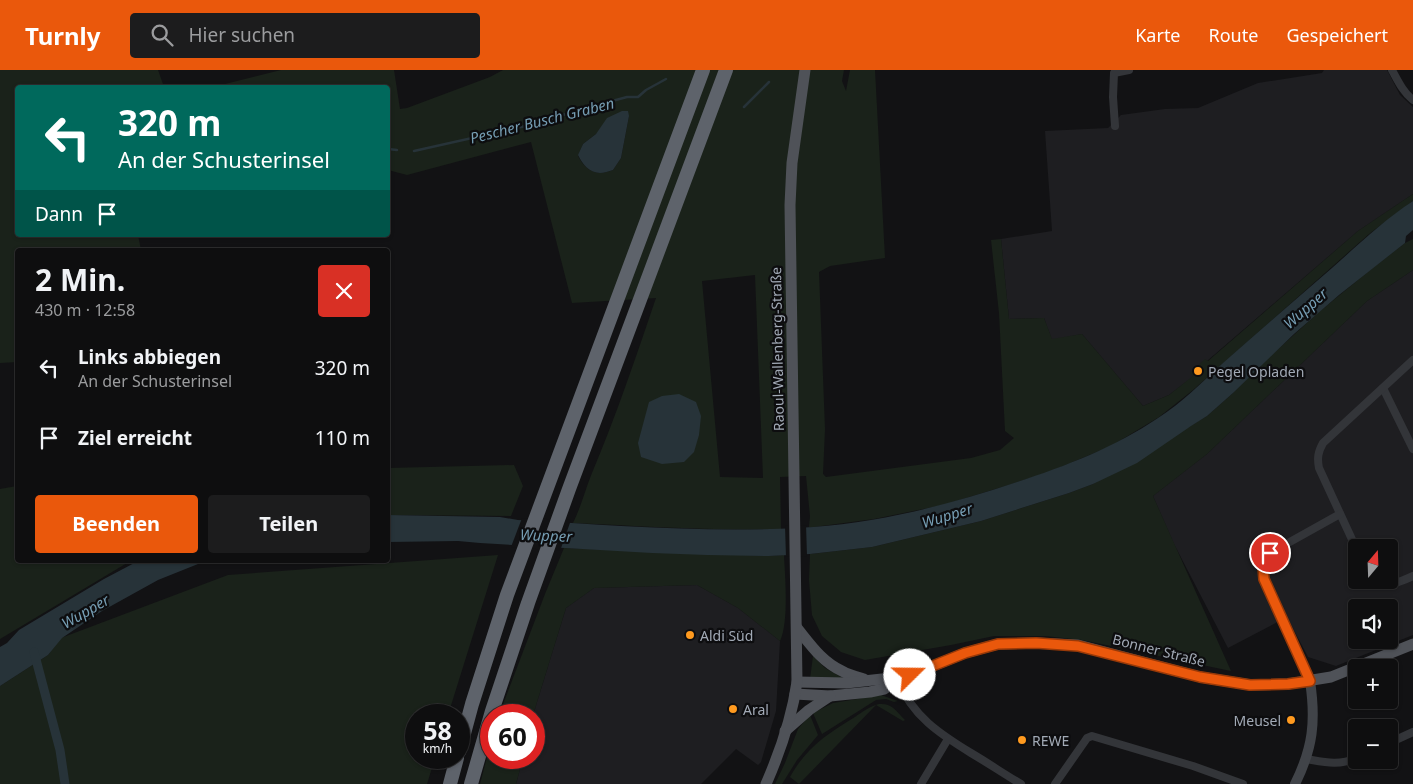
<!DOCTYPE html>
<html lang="de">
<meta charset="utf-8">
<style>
body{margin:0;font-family:"Noto Sans",sans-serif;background:#1c1c1d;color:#f1f3f6;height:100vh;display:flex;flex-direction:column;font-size:19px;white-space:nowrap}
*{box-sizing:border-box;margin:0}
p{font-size:16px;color:#9b9c9e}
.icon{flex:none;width:28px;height:28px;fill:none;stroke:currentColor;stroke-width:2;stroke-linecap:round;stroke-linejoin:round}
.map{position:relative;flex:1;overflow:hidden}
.panel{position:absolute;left:15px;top:178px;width:375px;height:315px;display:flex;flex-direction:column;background:#0e0e0f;border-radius:5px;box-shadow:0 1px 4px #0004,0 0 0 1px #2e2e2f}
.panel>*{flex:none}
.hud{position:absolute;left:15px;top:15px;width:375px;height:152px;border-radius:5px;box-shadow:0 1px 4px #0004,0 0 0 1px #2e2e2f;background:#00695c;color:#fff;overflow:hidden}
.needle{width:32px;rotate:19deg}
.tools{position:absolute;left:1348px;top:469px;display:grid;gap:10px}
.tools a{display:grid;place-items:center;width:50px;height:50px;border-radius:5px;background:#0e0e0f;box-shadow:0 1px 4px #0004,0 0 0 1px #2e2e2f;font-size:25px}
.speed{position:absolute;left:405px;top:634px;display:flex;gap:10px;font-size:25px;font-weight:700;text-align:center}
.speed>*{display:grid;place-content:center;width:65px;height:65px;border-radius:50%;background:#0e0e0f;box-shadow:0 1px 4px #0004,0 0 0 1px #2e2e2f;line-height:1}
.speed small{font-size:12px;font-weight:400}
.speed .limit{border:8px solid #d22;background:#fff;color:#111}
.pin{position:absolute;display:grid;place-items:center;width:42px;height:42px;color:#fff;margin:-21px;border:2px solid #fff;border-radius:50%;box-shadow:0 1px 5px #0007}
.me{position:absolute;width:55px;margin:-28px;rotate:68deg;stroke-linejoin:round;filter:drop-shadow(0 0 4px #0008)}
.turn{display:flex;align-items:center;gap:18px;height:105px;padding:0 20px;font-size:22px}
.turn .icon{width:65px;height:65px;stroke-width:2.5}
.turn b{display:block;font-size:35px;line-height:42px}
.then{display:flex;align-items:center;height:48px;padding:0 20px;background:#0003;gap:10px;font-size:19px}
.round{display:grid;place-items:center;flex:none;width:52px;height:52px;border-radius:5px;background:#1c1c1d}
.head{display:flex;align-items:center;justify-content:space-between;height:85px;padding:0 20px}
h1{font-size:30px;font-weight:700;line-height:38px}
.button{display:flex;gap:10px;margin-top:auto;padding:10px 20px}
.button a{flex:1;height:58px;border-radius:5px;background:#ea580c;color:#fff;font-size:20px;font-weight:700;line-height:58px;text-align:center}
.button a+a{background:#1c1c1d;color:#f1f3f6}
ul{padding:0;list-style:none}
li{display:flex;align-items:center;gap:15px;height:70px;padding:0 20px}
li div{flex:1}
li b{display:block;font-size:19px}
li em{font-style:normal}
header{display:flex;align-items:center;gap:30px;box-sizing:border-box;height:70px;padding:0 25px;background:#ea580c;color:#fff}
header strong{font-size:24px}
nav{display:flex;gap:28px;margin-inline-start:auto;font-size:18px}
.search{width:350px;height:45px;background:#1c1c1d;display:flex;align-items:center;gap:12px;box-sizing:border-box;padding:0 18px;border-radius:5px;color:#9b9c9e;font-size:19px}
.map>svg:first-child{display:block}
</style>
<header>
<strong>Turnly</strong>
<div class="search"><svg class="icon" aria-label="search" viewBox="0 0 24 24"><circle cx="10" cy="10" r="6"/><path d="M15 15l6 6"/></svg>Hier suchen</div>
<nav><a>Karte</a><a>Route</a><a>Gespeichert</a></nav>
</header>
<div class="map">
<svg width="1413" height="714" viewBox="0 0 1413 714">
<rect width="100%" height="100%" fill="#121214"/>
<!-- built -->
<g fill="#1e1e21" fill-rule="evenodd">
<path d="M1324 0H1387L1400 25 1413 37V124L1358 161 1207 291 1205 290 1191 303 1194 306 1169 325 1143 336 1082 264 1052 270 1044 248 1009 249 1001 169 1052 161 1045 61 1108 58 1121 45 1165 39 1198 38 1258 13 1322 3Z"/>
<path d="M1413 200V565L1336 596 1308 587 1287 547 1228 578 1174 474 1153 426 1207 384 1367 231ZM1356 478H1389V510H1356ZM1356 538H1389V570H1356Z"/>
<path d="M697 515 738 538 780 571 776 641 761 692 758 695 736 679 701 714H516L523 688H534L533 645 566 538 594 518Z"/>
</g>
<!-- green -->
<g fill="#1a221a" fill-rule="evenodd">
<path d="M0 0H158L164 17 18 18V165H138L141 180H18L17 292 0 293Z"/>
<path d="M281 0H394L400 39 407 38 490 7 503 0H844L842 11 846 21 850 0H875L885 188 830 196 819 202 825 359 823 404 826 407 971 388 1000 380 1014 368 1005 361 999 243 991 170 1001 169 1009 249 1044 248 1052 269 1082 264 1143 336 1169 325 1193 306 1190 303 1205 289 1208 291 1358 161 1413 124V131L1369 164 1193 320 1159 347 1111 376 1049 402 1002 417 943 435 874 449 814 457H809L810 446 806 406 780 407 781 459C711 461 642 456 573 453 581 437 585 420 592 403 616 346 636 287 656 228L572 233 531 72 407 105 388 100V18H209ZM629 46 621 88 613 100C609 101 604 103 600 103 590 103 582 94 578 86L583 74 596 64ZM755 205 763 408 720 407 702 211Z"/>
<path d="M1413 169V200L1367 231 1207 384 1153 426 1231 601 1082 570 1045 566H994L951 575 865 590 841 582 822 566 812 545 809 510 810 484 872 477 981 451 1069 423 1093 414 1207 346 1233 323 1264 292 1319 242 1369 201 1405 173Z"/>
<path d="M514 395 523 416 511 446 388 445V398Z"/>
<path d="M17 416 18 490H132L0 569V419Z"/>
<path d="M564 478 769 486 784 485C785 506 789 552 780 571L738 538 697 515 594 518 566 538 533 645H499L545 524Z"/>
<path d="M498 485 448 645H416V688H435L427 714H0V616L48 585 61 568 228 505Z"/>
<path d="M813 586 825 598 843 608 810 609Z"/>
<path d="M881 625 898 631 894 632 886 629 876 630 822 664 813 643 833 633Z"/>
<path d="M879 634C892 633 896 641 905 650L903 651 876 635 799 714 790 707C806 678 827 664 855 647 862 642 870 636 879 634Z"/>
<path d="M810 645 818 665 797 690 782 714H775L785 693 798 659Z"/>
<path d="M491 672V688H523L516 714H480Z"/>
</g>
<!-- water -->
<g fill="#273339">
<path d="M622 41H628L629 46 621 88 613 100C609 101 604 103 600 103 590 103 582 94 578 85L583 74 596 64 607 48Z"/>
<path d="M1413 131V160L1406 166 1405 173 1339 225 1294 264 1233 323 1207 346 1191 356 1137 393 1093 414 1069 423 981 451 872 477 810 484 769 486 707 485 652 483 480 473 458 471 388 472V445L500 447 518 450C615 455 714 464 813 457 882 452 952 434 1017 412 1066 396 1115 377 1158 348 1182 333 1202 312 1223 293 1259 261 1296 229 1332 198 1359 174 1384 150 1413 131Z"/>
<path d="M679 324 696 332 701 346 699 365 694 382 684 392 662 394 641 387 638 373 649 332 662 326Z"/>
<path d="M140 490H215L198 494 158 510 102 541 62 568 48 585 0 616V577L7 573 19 560 104 509Z"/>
</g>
<!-- pier -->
<g fill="#121214">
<path d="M522 448 571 450 560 481 511 477Z"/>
<path d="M806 455 807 486 786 487 785 456Z"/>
</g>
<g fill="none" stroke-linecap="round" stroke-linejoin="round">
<!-- stream -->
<g stroke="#273339" stroke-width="2.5">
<path d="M744 37 769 12"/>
<path d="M388 79 397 80"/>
<path d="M414 81 530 55 586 38 627 27H638L646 20 666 9"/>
</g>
<!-- canal -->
<path stroke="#273339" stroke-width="9" d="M34 582 60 680 65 714"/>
<!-- street -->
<g stroke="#333539" stroke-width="8">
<path d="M1392 0C1398 11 1403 22 1413 30"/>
<path d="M1115 56 1113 27 1114 3 1129 0"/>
<path d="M1383 318 1413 379"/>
<path d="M1356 478 1319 398C1317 388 1318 382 1323 373L1413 290"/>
<path d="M1376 510C1390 517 1400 512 1413 506"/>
<path d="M898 610C912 646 940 664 971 683 988 693 1004 704 1021 714"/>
<path d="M1310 611 1264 509 1263 497 1270 483 1340 444"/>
<path d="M1389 673 1413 662"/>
<path d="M1306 689C1324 692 1339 696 1356 688"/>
<path d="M921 714 948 669"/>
<path d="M1055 714 1085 671 1087 668 1092 666 1193 696 1243 714"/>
</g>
<!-- secondary -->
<path stroke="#414449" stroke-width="10" d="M1295 714C1313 678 1316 651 1310 611"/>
<!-- primary -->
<g stroke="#4f5258" stroke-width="11">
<path d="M797 558C810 574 822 592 842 601 849 605 857 607 864 609"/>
<path d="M797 612 846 613 882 609 898 610"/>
<path d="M795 624 830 626 870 622 884 619 898 610 965 583 998 574 1036 573 1078 575 1200 607 1251 615 1288 614 1331 607 1413 574"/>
<path d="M785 661 809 640 830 626"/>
<path d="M766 714C780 682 792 647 797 612L790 135 792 93 805 0"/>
</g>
<!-- highway -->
<g stroke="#5e636b" stroke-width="14">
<path d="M459 682 472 634 507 525 703 0"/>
<path d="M450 714 457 688"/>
<path d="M471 714 492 641 528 533 569 419 726 0"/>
</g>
</g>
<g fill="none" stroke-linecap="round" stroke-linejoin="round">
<defs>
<path id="route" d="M910 605 965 583 998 574 1036 573 1078 576 1200 607 1250 615 1288 614 1310 611 1264 509 1263 497 1270 483"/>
</defs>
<!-- route casing -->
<use href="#route" stroke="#983908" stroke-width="12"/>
<!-- route -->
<use href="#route" stroke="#ea580c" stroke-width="9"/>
</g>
<!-- markers -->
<g fill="#ff9a1f" stroke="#0d0d0f" stroke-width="2">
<circle cx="1198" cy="301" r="5"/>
<circle cx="690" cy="565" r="5"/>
<circle cx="733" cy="639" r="5"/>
<circle cx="1291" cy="650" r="5"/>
<circle cx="1022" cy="670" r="5"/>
</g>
<g text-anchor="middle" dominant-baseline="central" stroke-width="4.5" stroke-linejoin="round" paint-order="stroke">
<!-- street labels -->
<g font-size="14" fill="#a2aab6" stroke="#0d0d0f">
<text transform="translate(777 279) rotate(-91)">Raoul-Wallenberg-Straße</text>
<text transform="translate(1159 580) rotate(14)">Bonner Straße</text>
</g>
<!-- poi labels -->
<g font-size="14" fill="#a2aab6" stroke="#0d0d0f" text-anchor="start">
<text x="1208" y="301">Pegel Opladen</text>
<text x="700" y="565">Aldi Süd</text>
<text x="743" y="639">Aral</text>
<text x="1281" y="650" text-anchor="end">Meusel</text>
<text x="1032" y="670">REWE</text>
</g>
<!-- water labels -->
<g font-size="15" font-style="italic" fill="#769eb4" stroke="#0d0d0f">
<text transform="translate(542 50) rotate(-14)">Pescher Busch Graben</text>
<text transform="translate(1305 238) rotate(-41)">Wupper</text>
<text transform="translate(947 445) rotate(-17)">Wupper</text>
<text transform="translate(546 465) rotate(2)">Wupper</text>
<text transform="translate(85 541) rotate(-30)">Wupper</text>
</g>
</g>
</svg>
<div class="tools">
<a><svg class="needle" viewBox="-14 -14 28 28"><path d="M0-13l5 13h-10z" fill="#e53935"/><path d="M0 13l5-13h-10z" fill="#9b9c9e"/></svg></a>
<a><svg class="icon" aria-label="sound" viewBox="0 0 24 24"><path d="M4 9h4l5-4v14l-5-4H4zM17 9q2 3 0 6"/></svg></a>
<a>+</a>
<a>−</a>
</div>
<div class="speed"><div>58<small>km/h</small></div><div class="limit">60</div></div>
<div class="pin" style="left:1270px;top:483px;background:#d93025"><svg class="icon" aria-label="arrive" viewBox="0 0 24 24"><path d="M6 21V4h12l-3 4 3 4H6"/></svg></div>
<svg class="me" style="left:910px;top:605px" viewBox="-20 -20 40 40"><circle r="19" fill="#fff"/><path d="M0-13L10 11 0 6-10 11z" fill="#ea580c"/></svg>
<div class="hud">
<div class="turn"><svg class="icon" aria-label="left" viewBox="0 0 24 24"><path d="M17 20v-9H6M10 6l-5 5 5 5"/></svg><div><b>320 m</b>An der Schusterinsel</div></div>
<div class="then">Dann<svg class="icon" aria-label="arrive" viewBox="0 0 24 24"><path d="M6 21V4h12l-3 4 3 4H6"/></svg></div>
</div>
<section class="panel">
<div class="head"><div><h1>2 Min.</h1><p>430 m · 12:58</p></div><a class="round" style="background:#d93025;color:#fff"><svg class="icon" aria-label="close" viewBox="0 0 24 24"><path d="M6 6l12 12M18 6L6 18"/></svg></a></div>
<ul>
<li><svg class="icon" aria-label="left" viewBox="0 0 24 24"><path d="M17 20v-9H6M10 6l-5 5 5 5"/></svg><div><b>Links abbiegen</b><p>An der Schusterinsel</p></div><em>320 m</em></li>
<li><svg class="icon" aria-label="arrive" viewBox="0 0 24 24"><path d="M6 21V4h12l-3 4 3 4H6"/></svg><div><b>Ziel erreicht</b></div><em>110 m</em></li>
</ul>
<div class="button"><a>Beenden</a><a>Teilen</a></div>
</section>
</div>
